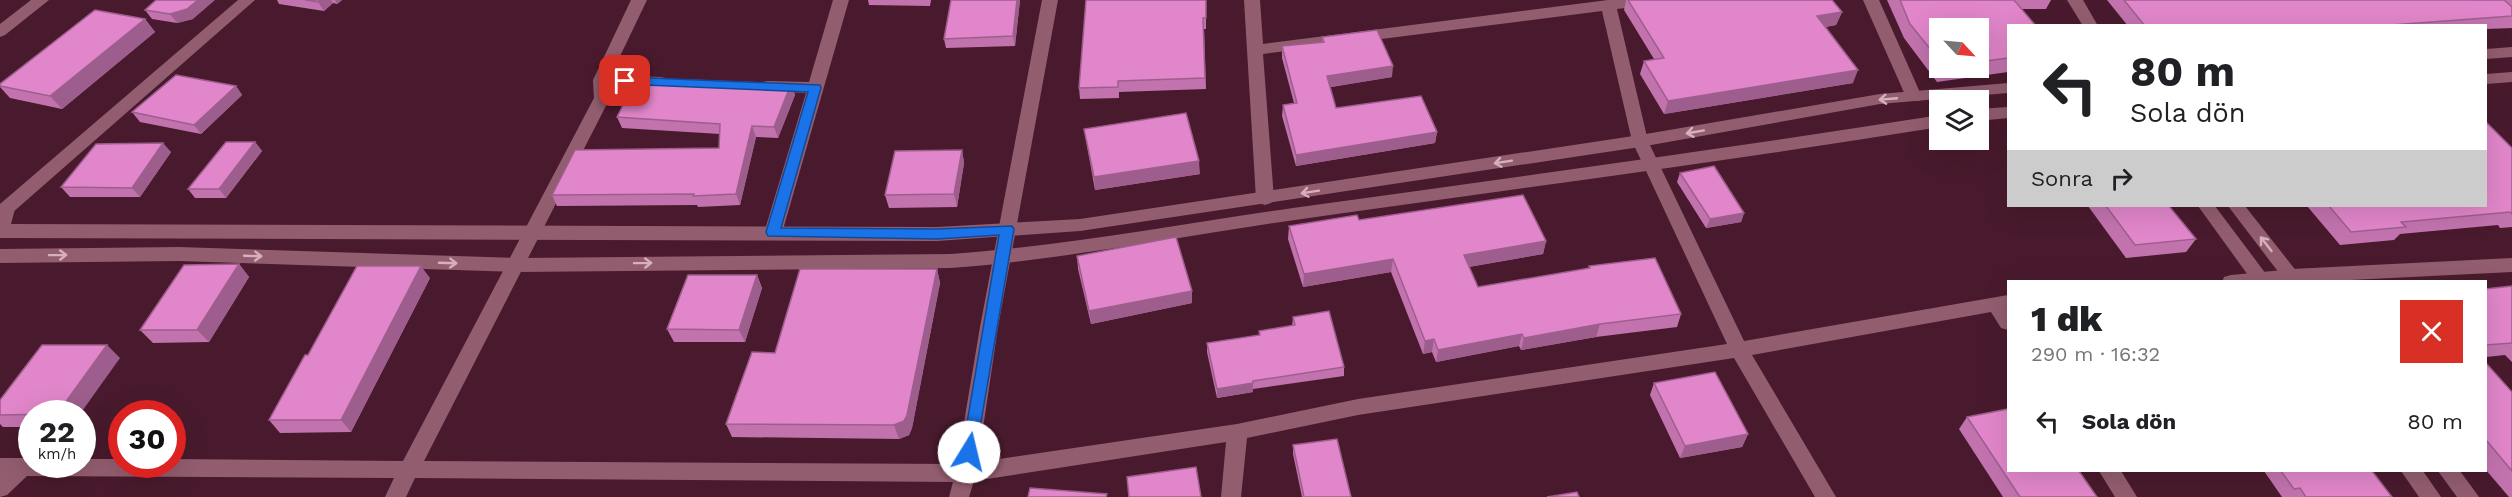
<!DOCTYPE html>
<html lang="tr">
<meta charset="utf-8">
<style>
body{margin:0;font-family:"Work Sans",sans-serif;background:#f2f2f2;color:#202124;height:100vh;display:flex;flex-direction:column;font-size:22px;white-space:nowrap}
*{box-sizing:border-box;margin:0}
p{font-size:20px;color:#757577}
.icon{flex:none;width:33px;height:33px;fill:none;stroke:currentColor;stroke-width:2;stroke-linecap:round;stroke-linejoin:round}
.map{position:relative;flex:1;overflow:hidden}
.drawer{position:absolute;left:2007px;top:280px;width:480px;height:192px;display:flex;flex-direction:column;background:#fff;border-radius:0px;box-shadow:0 6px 24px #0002}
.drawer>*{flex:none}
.hud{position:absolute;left:2007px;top:24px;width:480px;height:183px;border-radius:0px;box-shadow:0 6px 24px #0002;background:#fff;color:#202124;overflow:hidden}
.needle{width:39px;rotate:116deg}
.tools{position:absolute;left:1929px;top:18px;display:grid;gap:12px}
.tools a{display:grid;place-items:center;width:60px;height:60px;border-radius:0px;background:#fff;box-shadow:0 6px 24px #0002;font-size:30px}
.speed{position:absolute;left:18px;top:400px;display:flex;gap:12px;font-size:30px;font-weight:700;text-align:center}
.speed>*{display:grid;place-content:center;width:78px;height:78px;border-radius:50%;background:#fff;box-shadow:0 6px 24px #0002;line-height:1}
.speed small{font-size:15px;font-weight:400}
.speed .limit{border:9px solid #d22;background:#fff;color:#111}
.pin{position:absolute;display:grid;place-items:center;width:51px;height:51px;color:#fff;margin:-26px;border-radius:12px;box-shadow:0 3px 9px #0006}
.me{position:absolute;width:66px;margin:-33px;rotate:9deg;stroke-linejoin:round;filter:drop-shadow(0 0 4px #0008)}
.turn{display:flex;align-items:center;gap:21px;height:126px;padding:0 24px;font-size:27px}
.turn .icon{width:78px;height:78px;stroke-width:2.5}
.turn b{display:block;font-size:42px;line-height:51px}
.then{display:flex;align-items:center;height:57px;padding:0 24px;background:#0003;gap:12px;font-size:22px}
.round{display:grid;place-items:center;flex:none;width:63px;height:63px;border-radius:0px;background:#f2f2f2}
.overview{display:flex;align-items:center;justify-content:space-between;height:102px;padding:0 24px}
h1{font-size:36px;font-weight:800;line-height:45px}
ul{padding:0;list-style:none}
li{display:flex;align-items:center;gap:18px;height:78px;padding:0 24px}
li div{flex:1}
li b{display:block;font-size:22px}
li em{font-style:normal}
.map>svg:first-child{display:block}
</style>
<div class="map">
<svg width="2512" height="497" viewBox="0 0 2512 497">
<rect width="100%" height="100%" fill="#491a2d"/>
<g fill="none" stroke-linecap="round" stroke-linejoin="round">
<!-- street -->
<g fill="#935d70" fill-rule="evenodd">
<path d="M31 0H49L5 35 0 37V24Z"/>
<path d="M238 0H255L12 213 6 215 0 214V204Z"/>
<path d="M631 0H647L611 75 660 77 666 78 668 82 666 86 660 87 609 86 610 98 424 461 957 464 980 327 1042 0H1058L998 327 978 462 1237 424 1358 399 1727 344 1632 141 1602 11 1263 54 1274 199 1271 203 1265 205 1259 203 1256 199 1244 0H1260L1263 44 1608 0H1657L1649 5 1617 9 1648 141 1744 341 2008 295V330L2001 328 1991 312 1752 355 1836 497H1815L1734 358 1358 415 1247 438 1241 497H1221L1226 442 974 481 969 497H949L953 482 415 478 406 497H385L394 478 27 476 7 495 0 497V458H32V465H82V459H122V465H172V459L403 461 594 98 593 80Z"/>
<path d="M833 0H849L782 233 779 238 773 240 767 238 764 233 806 93 768 91 762 90 760 86 762 82 768 81 809 82Z"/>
<path d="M1863 0H1879L1922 97 1920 101H1908L1906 97Z"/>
<path d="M2512 258V272L2310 282H2222L2224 277 2231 275 2292 269Z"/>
<path d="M2099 471H2121L2137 497H2115Z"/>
</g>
<!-- secondary -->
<g fill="#935d70" fill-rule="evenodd">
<path d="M2067 0H2083L2098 26H2083Z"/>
<path d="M2512 47V57L2486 59V49Z"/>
<path d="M2512 72V82L2486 84V74Z"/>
<path d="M2008 83V93L1880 104 1640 147 1080 231 937 241 0 238V204L6 203 12 205 15 209 11 224 937 227 1080 219 1640 135 1880 94Z"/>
<path d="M2008 107V118L1978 121V109Z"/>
<path d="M1940 115V127L1857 140C1663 170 1468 195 1274 223 1166 239 1059 260 950 268L517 272 179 261 0 263V249L179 247 517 258 950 254C1066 246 1179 224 1293 208 1509 178 1724 149 1940 115Z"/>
<path d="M2198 206H2215L2272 282H2253Z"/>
<path d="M2228 206H2245L2305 282H2286Z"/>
<path d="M2401 471H2423L2441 497H2419Z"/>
<path d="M2438 471H2460L2479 497H2457Z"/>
</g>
</g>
<!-- wall -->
<g fill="#c273ae" fill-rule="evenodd">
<path d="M156 0 193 19 177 23 152 19 145 10Z"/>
<path d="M277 0H342L337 4 333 3 324 11 279 4Z"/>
<path d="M868 0H931L930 6 869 5Z"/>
<path d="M1020 0 1015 46 946 48 944 39Z"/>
<path d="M1206 0V29H1204L1206 89 1119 92V98L1080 99 1079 88Z"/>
<path d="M1626 0H1832L1842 12 1836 25 1826 27 1853 83 1664 114 1640 74 1644 61 1654 59 1624 10Z"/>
<path d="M1887 0H2051L2046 9H2022L2008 26V72L1937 82 1904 38ZM1940 28H1978V68H1940Z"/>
<path d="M2107 0H2512V28L2486 29V26H2128Z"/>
<path d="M145 19 155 32 62 109 10 98 0 87V84Z"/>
<path d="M1322 37 1392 77 1330 87 1336 108 1437 132 1435 143 1296 166 1282 116 1283 105 1294 103 1282 58V46L1322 43Z"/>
<path d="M791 84 795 95 778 138 756 137 740 205 698 207 697 205 557 206 552 195 719 148 720 134 622 128 617 117Z"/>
<path d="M236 86 242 95 201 134 140 122 132 112Z"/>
<path d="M1084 129 1200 174 1095 190Z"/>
<path d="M255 142 262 151 226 198H195L188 189Z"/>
<path d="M2512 148V227L2500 228 2498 225 2400 234 2394 240 2340 245 2307 206H2486Z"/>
<path d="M962 150 964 163 957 207 889 208 885 195Z"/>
<path d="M171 152 140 197H70L61 187Z"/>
<path d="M1680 173 1744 213 1741 222 1706 228 1677 182Z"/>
<path d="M2088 206H2169L2196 239 2186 252 2126 258Z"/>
<path d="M1359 220 1546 241 1543 254 1469 267 1478 287 1588 269 1589 266 1681 314 1677 327 1596 337 1521 350 1519 346 1436 362 1432 352 1423 354 1391 272 1303 287 1288 239 1289 226Z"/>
<path d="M1077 256 1192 291V303L1091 324 1078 269Z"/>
<path d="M239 264 249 277 209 342 153 343 140 330Z"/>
<path d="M937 269 940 283 912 428 909 435 899 439 732 437 726 424 775 353Z"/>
<path d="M757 275 762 288 745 342H674L667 329Z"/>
<path d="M430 278 351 432 280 433 269 420 308 355Z"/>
<path d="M2512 286V362L2505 355 2486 357V289Z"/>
<path d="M1293 317 1344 367V376L1253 389V392L1217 398 1207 352V343L1259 335V331L1292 326Z"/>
<path d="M120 358 32 414V427H3L0 424V400Z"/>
<path d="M2486 363 2512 392V497H2509L2486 470Z"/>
<path d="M1654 383 1748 434 1742 447 1680 458 1650 395Z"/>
<path d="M1967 417 2097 497H2003L1959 429Z"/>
<path d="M1293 445 1351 497H1302L1293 454Z"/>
<path d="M2264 471H2372L2392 497H2282Z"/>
</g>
<!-- shaded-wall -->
<g fill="#9e5e8d">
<path d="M198 0H215L193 19 177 23 170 14Z"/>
<path d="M321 0H331L333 3 324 11 318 2Z"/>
<path d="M335 0H342L337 4Z"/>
<path d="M1017 0H1020L1015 46 1013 36Z"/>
<path d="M1842 12 1836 25 1812 29 1817 16Z"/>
<path d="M145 19 155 32 62 109 50 96Z"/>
<path d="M1393 66 1392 77 1326 88 1327 76Z"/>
<path d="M1858 70 1853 83 1664 114 1668 101Z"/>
<path d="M791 84 795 95 778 138 774 127Z"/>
<path d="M236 86 242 95 201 134 194 125Z"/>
<path d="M752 126 756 137 740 205 736 194Z"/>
<path d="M1437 132 1435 143 1296 166V155Z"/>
<path d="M255 142 262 151 226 198 219 189Z"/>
<path d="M163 143 171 152 140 197 132 188Z"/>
<path d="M962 150 964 163 957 207 954 194Z"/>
<path d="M1199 161 1200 174 1095 190 1094 177Z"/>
<path d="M1744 213 1741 222 1706 228 1710 219Z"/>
<path d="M1546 241 1543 254 1462 268 1464 255Z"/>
<path d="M1393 259 1391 272 1303 287 1304 274Z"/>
<path d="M239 264 249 277 209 342 197 330Z"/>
<path d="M421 266 430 278 351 432 341 420Z"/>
<path d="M937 269 940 283 912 428 909 435 899 439 894 425Z"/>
<path d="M757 275 762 288 745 342 739 330Z"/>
<path d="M1192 291V303L1091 324 1089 311Z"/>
<path d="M1600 324 1596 337 1521 350 1524 338Z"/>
<path d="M1522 334 1519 346 1436 362 1438 350Z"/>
<path d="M1434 339 1432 352 1423 354 1425 341Z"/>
<path d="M107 345 120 358 80 414H57Z"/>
<path d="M1253 383V392L1217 398V389Z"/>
<path d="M1748 434 1742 447 1680 458 1685 446Z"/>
</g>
<!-- building -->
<g fill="#e186ca" stroke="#9e5e8d" stroke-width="1.5">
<path d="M156 0H198L187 9 170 14 145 10Z"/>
<path d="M305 0H321L318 2Z"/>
<path d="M951 0H1017L1013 36 944 39Z"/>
<path d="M1086 0H1206V18H1203L1205 78 1118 81V87L1079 88Z"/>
<path d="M1628 0H1832L1842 12 1817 16 1858 70 1668 101 1644 61 1664 58Z"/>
<path d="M1900 0H2014L2036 26H2008V58L1978 62V28H1940V61L1910 24Z"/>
<path d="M2124 0H2504L2512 7V16L2378 26H2145Z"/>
<path d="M95 10 145 19 50 96 0 86V84Z"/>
<path d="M1377 30 1393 66 1327 76 1336 108 1421 96 1437 132 1296 155 1283 105 1297 103 1282 46 1324 42 1322 37Z"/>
<path d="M176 75 236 86 194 125 132 112Z"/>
<path d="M636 78 791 84 774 127 752 126 736 194 693 196 694 194 552 195 575 150 719 148 720 124 617 117Z"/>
<path d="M1186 113 1199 161 1094 177 1084 129Z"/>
<path d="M2486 122 2512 148V214L2510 212 2401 222 2406 227 2351 232 2329 206H2486Z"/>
<path d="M226 142H255L219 189H188Z"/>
<path d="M163 143 132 188 61 187 96 144Z"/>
<path d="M962 150 954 194 885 195 895 151Z"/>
<path d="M1714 166 1744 213 1710 219 1680 173Z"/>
<path d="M1523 195 1546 241 1464 255 1478 287 1590 268 1589 266 1655 258 1681 314 1600 324 1524 338 1522 334 1438 350 1434 339 1425 341 1393 259 1304 274 1289 226 1357 215 1359 220Z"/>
<path d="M2106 206H2169L2196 239 2135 245Z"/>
<path d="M1176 237 1192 291 1089 311 1077 256Z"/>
<path d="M239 264 197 330H140L184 265Z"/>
<path d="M357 266H421L341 420H269L305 355H308Z"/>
<path d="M800 269H937L907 415 904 421 894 425 726 424 752 352 775 353Z"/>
<path d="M688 275H757L739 330 667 329Z"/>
<path d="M2512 286V343L2486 345V289Z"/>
<path d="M1329 311 1344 367 1253 381V383L1217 389 1207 343 1260 335 1259 331 1295 325 1293 317Z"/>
<path d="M42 345H107L57 414 0 415V400Z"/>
<path d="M2486 363 2512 392V471L2486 440Z"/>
<path d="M1715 372 1748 434 1685 446 1654 383Z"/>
<path d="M2008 409V471H2079L2097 497H2020L1967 417Z"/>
<path d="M1337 439 1351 497H1304L1293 445Z"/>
<path d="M1196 467 1201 497H1129L1127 477Z"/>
<path d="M2281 471H2372L2392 497H2306L2300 488 2294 489Z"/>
<path d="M1030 488 1107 494 1106 497H1028Z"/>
<path d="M1577 492 1579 497H1547Z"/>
</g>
<!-- one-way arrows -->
<defs><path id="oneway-shaft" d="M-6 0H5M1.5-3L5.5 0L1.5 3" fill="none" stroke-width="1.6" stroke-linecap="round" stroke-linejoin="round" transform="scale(1.5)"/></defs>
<g stroke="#d7b0bd">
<use href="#oneway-shaft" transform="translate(1888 99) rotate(175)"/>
<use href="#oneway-shaft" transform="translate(1695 132) rotate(170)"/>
<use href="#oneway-shaft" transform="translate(1503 162) rotate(171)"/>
<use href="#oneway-shaft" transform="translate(1310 192) rotate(171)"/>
<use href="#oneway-shaft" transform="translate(2266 244) rotate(-128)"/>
<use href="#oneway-shaft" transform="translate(58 255) rotate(-1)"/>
<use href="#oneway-shaft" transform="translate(253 256) rotate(2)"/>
<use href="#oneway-shaft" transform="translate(448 263) rotate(2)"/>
<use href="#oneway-shaft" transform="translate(643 263) rotate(-1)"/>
</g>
<!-- route -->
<path fill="#1a73e8" stroke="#114b97" stroke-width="1.5" d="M625 77 820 85 821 88 781 228 937 229 1012 226 1014 229 975 457 969 458 964 457 962 452 999 235 937 239 768 236 766 232 808 92 621 84 619 81Z"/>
</svg>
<div class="tools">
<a><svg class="needle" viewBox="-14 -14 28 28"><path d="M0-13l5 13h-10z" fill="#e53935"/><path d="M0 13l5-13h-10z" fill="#757577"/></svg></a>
<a><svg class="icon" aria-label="layers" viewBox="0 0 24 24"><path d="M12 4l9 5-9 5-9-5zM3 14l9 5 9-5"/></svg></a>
</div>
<div class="speed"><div>22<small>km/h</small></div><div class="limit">30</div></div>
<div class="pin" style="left:625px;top:81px;background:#d93025"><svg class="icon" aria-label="arrive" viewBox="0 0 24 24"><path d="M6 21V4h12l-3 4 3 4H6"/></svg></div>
<svg class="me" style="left:969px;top:452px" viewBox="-20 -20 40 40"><circle r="19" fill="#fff"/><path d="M0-13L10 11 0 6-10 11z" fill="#1a73e8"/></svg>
<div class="hud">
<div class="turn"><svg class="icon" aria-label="left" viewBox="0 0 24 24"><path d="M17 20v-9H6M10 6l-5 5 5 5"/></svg><div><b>80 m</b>Sola dön</div></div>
<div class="then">Sonra<svg class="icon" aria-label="right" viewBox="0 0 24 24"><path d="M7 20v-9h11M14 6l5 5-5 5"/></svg></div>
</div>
<section class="drawer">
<div class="overview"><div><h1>1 dk</h1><p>290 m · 16:32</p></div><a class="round" style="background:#d93025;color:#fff"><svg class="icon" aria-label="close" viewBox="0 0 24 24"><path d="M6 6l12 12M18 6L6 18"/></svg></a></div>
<ul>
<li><svg class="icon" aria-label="left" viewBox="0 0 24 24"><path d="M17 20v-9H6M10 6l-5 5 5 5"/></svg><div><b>Sola dön</b></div><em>80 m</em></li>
</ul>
</section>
</div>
